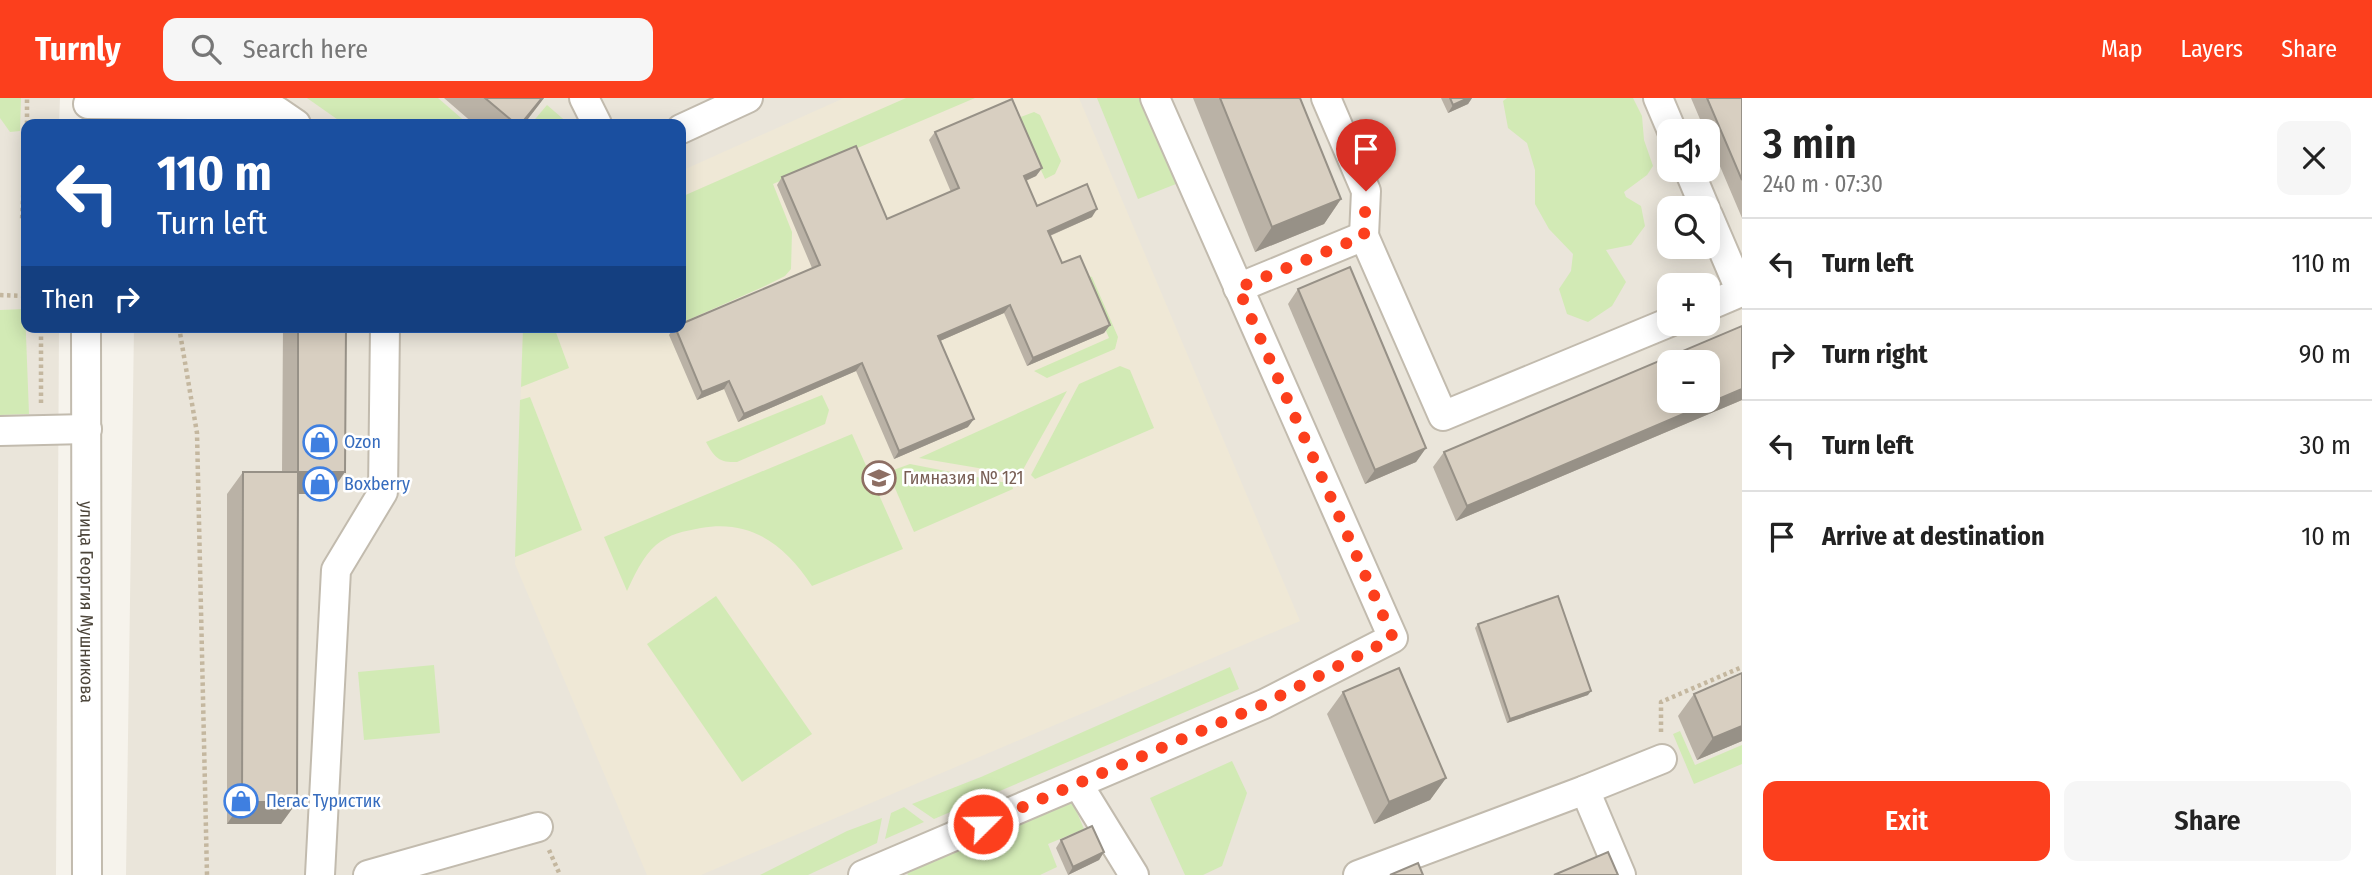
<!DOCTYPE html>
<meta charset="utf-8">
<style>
body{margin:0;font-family:"Fira Sans Condensed",sans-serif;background:#f6f6f6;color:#222;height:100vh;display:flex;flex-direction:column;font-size:26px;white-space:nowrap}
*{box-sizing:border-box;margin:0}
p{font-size:23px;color:#767676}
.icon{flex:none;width:38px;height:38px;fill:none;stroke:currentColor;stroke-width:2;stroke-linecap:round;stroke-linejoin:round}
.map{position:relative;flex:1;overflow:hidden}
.drawer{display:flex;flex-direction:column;background:#fff;width:630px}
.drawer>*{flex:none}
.banner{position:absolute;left:21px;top:21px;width:665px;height:214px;border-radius:14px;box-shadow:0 4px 18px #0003;background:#1a4fa0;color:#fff;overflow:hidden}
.fabs{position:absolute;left:1657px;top:21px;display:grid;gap:14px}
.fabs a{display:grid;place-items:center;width:63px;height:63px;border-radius:14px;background:#fff;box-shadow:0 4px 18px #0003;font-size:35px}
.pin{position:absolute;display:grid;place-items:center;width:60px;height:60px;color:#fff;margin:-72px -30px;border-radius:50% 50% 50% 0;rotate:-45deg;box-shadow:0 0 7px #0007}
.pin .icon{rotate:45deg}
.me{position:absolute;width:77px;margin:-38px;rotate:67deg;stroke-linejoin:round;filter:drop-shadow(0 0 5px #0008)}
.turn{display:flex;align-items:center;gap:24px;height:147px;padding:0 21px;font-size:32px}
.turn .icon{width:91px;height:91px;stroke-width:2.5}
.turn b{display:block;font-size:49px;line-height:60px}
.then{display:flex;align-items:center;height:66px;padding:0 21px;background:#0003;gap:14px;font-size:26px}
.round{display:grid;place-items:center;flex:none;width:74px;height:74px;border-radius:14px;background:#f6f6f6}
.headline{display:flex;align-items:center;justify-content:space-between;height:119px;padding:0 21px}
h1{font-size:42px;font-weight:600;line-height:52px}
.primary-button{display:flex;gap:14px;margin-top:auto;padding:14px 21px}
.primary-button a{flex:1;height:80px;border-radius:14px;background:#fc3f1d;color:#fff;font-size:28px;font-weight:600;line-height:80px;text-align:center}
.primary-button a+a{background:#f6f6f6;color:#222}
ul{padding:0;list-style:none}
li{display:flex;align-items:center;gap:21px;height:91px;padding:0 21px;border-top:2px solid #e0e0e0}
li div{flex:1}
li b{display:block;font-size:26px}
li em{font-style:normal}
header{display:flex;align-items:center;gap:42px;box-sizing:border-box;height:98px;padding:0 35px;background:#fc3f1d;color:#fff}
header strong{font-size:33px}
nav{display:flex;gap:38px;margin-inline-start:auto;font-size:24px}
.search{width:490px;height:63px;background:#f6f6f6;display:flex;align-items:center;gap:18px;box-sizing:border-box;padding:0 24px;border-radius:14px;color:#767676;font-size:26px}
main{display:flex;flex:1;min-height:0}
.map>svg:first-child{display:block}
</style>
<header>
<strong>Turnly</strong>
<div class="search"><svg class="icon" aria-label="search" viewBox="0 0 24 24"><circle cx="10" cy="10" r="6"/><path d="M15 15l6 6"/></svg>Search here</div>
<nav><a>Map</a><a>Layers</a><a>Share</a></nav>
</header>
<main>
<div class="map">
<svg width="1742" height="777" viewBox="0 0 1742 777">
<rect width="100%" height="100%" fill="#f6f3ec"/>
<!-- residential -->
<g fill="#eae5da" fill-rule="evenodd">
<path d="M0 0H60L59 26H26V229H59L56 777H0Z"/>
<path d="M138 0H1742V777H126L134 229H681V26H138ZM1670 33H1708V72H1670ZM1670 110H1708V149H1670ZM1670 187H1708V226H1670ZM1670 264H1708V303H1670Z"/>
</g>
<!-- education -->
<path fill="#efe8d6" d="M844 0H1079L1300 523 701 777H647L515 466 523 229H681V73Z"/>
<!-- green -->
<g fill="#d2eab5">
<path d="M0 0H21L20 33 10 34 0 20Z"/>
<path d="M307 0H438L468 26H344Z"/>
<path d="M906 0H975L773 86 792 134 791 171 785 178 765 188 681 225V99Z"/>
<path d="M1097 0H1146L1181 84 1138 101Z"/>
<path d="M1507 0H1633L1642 18 1644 42 1653 68 1647 77 1624 94 1626 99 1641 108 1645 128 1631 147 1606 152 1626 184 1612 208 1588 224 1567 216 1559 191 1571 173 1573 156 1549 131 1535 106V72L1527 45 1508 30 1503 3Z"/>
<path d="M547 7 569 26H531Z"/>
<path d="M1034 14 1040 17 1061 63 1055 76 1045 81 1018 20Z"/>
<path d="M1082 175 1092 179 1118 239 1115 251 1047 280 1034 273 1109 240Z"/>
<path d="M25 211 29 316 0 317V212Z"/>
<path d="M523 229H554L569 270 521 289Z"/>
<path d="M1120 268 1130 272 1154 330 1035 381 1031 377 1079 286Z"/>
<path d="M1067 293 1020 377 919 360Z"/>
<path d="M822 297 829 312 825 326 737 364C719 365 714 359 706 344Z"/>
<path d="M530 299 582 432 515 459 520 302Z"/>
<path d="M852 336 903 451 812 488C785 447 751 421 701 430 684 433 669 436 656 447 643 458 634 478 627 493L604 439Z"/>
<path d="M910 366 1012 386 1013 391 914 434 888 374Z"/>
<path d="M716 498 812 636 742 684 647 546Z"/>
<path d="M434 567 440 635 364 642 358 574Z"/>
<path d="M1230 569 1239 591 934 721 912 706 981 679Z"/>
<path d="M1680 633 1695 667 1742 647V666L1694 686 1673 636Z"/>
<path d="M1232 663 1247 695 1222 768 1203 777H1185L1150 700Z"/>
<path d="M1070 698 1084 731 1048 746 1057 769 1040 777H908L905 770Z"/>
<path d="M904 709 924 724 885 741 891 715Z"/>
<path d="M882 720 877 745 808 777H760L847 733Z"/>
</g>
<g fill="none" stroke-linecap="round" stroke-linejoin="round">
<defs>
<g id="minor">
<path d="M584 0 597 26"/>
<path d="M1326 0 1366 93 1364 138"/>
<path d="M1658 0 1672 33"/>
<path d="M88 6 191 7 277 13 296 26"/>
<path d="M681 31 748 0"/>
<path d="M1689 72 1705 110"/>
<path d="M1708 117 1741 194 1708 208"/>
<path d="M1238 190 1364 138 1443 318 1670 224"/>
<path id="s1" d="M86 229 87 777"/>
<path d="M0 333 87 331"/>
<path d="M1078 686 1134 777"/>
<path d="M1585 692 1662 661"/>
<path d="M320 777 336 472 383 394 385 229"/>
<path d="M368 777 538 729"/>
<path d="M863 777 1264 606 1393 540 1155 0"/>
<path d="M1358 777 1585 692 1621 777"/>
</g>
</defs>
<!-- minor casing -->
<use href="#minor" stroke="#c2bbae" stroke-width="32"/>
<!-- path -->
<g stroke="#c4b79f" stroke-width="4.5" stroke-dasharray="3.5 3.5" stroke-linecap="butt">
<path d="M27 26V0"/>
<path d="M26 40 22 122 26 130"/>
<path d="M0 197 26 198"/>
<path d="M179 229 197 335 207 777"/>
<path d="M41 305V229"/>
<path d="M1661 634V604L1742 569"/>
<path d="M549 752 560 777"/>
</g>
<!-- minor -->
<use href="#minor" stroke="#fff" stroke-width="28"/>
</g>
<!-- wall -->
<g fill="#bab2a6">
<path d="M444 0H544L524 26H474Z"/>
<path d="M1193 0H1300L1341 101 1324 126 1255 154Z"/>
<path d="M1441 0H1472L1468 6 1448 15Z"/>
<path d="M1691 0H1742V120L1708 40V33H1705Z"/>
<path d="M935 34 1042 70 1036 78 1026 83 1037 108 1092 119 1050 138 1062 165 1110 227 1104 235 1027 268 1004 215 940 243 968 329 894 361 856 273 738 324 724 291 697 302 669 237 674 229H681L812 170 777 87 782 79 887 121 951 94 929 42Z"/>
<path d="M1298 191 1426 350 1416 364 1365 386 1288 206Z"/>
<path d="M1742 228V302L1456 423 1433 369 1444 354Z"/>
<path d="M283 229H346L330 396H298L297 704 281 726H227V396L243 374H282Z"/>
<path d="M1478 526 1588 597 1507 625 1475 530Z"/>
<path d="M1343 594 1446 680 1430 702 1374 726 1327 616Z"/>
<path d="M1694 596 1742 643 1697 662 1678 618Z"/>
<path d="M1061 742 1104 754 1099 762 1068 777 1056 750Z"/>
</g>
<!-- shaded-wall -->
<g fill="#979187">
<path d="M542 0H544L524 26H521Z"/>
<path d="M1468 0H1472L1468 6 1448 15 1453 7Z"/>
<path d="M1042 70 1036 78 1018 86 1024 78Z"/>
<path d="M1341 101 1324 126 1255 154 1272 129Z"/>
<path d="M1097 111 1092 119 1042 141 1048 133Z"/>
<path d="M1010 207 1004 215 933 246 938 238Z"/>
<path d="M1110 227 1104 235 1027 268 1033 260Z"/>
<path d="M862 265 856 273 738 324 744 316Z"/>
<path d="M729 283 724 291 697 302 702 294Z"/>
<path d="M1742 291V302L1456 423 1467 408Z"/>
<path d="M974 321 968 329 894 361 899 353Z"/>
<path d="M1426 350 1416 364 1365 386 1375 372Z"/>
<path d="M298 374H345L330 396H282Z"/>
<path d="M1591 593 1588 597 1507 625 1510 621Z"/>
<path d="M1742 628V643L1697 662 1713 640Z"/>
<path d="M1446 680 1430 702 1374 726 1389 704Z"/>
<path d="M242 704H297L281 726H227Z"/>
<path d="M1104 754 1099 762 1068 777 1073 769Z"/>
</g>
<!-- building -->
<g fill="#d8cfc1" stroke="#979187" stroke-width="2" fill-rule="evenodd">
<path d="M485 0H542L521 26H516Z"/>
<path d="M1220 0H1300L1341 101 1272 129Z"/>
<path d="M1450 0H1468L1453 7Z"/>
<path d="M1707 0H1742V82Z"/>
<path d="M1012 1 1042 70 1024 78 1037 108 1087 86 1097 111 1048 133 1062 165 1080 158 1110 227 1033 260 1010 207 938 238 974 321 899 353 862 265 744 316 729 283 702 294 675 229H681V226L820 167 782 79 856 48 887 121 959 90 935 34Z"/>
<path d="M1350 169 1426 350 1375 372 1298 191Z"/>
<path d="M1742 228V291L1467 408 1444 354ZM1670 264H1708V303H1670Z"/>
<path d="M298 229H346L345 374H298Z"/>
<path d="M243 374H298L297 704H242Z"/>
<path d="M1558 498 1591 593 1510 621 1478 526Z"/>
<path d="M1399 570 1446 680 1389 704 1343 594Z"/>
<path d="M1742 575V628L1713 640 1694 596Z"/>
<path d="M1092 728 1104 754 1073 769 1061 742Z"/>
<path d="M1608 754 1618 777H1554Z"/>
<path d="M1418 765 1423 777H1390Z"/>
</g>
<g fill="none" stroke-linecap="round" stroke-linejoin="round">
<!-- route -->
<path stroke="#fc3f1d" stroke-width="12" stroke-dasharray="0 21.6" d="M983 726 1264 606 1393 540 1238 190 1364 138 1366 93"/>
</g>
<!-- icons -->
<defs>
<symbol id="shop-ring" viewBox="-11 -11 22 22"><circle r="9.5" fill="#fff" stroke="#3f7fe0" stroke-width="1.5"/><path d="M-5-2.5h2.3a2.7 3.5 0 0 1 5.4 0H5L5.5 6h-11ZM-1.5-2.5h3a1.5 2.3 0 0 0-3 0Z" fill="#3f7fe0"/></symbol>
<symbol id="school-ring" viewBox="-11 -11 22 22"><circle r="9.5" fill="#fff" stroke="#8d6e63" stroke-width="1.5"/><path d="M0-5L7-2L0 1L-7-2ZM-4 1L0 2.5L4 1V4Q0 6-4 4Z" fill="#8d6e63"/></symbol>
</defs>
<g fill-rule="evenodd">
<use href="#shop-ring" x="301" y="325" width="38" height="38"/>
<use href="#school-ring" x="860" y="361" width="38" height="38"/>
<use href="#shop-ring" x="301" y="367" width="38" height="38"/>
<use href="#shop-ring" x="222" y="684" width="38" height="38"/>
</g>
<g text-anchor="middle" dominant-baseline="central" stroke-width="5" stroke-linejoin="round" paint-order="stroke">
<!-- shop labels -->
<g font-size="18" fill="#366cbe" stroke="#fff" text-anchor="start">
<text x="344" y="344">Ozon</text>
<text x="344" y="386">Boxberry</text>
<text x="266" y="703">Пегас Туристик</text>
</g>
<!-- education labels -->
<g font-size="18" fill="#785e54" stroke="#fff" text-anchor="start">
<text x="903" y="380">Гимназия № 121</text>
</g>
<!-- street labels -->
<g font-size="18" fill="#4b4439" stroke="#fff">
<text stroke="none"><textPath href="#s1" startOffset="275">улица Георгия Мушникова</textPath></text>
</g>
</g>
</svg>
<div class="fabs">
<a><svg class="icon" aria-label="sound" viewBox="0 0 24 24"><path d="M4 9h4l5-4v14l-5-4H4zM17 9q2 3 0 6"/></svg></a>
<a><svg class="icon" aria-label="search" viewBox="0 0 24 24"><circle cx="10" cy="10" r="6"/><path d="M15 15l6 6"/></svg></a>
<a>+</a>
<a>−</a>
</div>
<div class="pin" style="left:1366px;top:93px;background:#d93025"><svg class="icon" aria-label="arrive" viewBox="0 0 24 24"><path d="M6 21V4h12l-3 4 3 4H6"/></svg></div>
<svg class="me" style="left:983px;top:726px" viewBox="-20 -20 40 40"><circle r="17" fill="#fc3f1d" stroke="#fff" stroke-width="3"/><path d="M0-11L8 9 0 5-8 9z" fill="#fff"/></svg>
<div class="banner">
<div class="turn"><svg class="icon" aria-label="left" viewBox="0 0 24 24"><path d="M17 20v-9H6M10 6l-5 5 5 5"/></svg><div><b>110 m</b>Turn left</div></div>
<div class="then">Then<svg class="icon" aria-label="right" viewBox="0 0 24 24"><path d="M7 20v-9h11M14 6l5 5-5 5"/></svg></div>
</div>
</div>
<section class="drawer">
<div class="headline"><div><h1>3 min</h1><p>240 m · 07:30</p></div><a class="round"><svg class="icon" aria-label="close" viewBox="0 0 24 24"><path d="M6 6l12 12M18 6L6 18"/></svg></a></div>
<ul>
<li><svg class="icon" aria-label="left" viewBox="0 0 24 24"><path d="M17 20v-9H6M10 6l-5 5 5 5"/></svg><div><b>Turn left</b></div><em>110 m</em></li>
<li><svg class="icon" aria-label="right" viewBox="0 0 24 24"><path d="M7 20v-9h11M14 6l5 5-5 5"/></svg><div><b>Turn right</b></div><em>90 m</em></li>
<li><svg class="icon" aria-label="left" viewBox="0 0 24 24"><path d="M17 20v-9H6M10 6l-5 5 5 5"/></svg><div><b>Turn left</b></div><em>30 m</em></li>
<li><svg class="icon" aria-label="arrive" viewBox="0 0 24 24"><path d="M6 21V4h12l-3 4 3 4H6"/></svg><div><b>Arrive at destination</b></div><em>10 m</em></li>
</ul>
<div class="primary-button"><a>Exit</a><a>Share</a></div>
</section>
</main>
